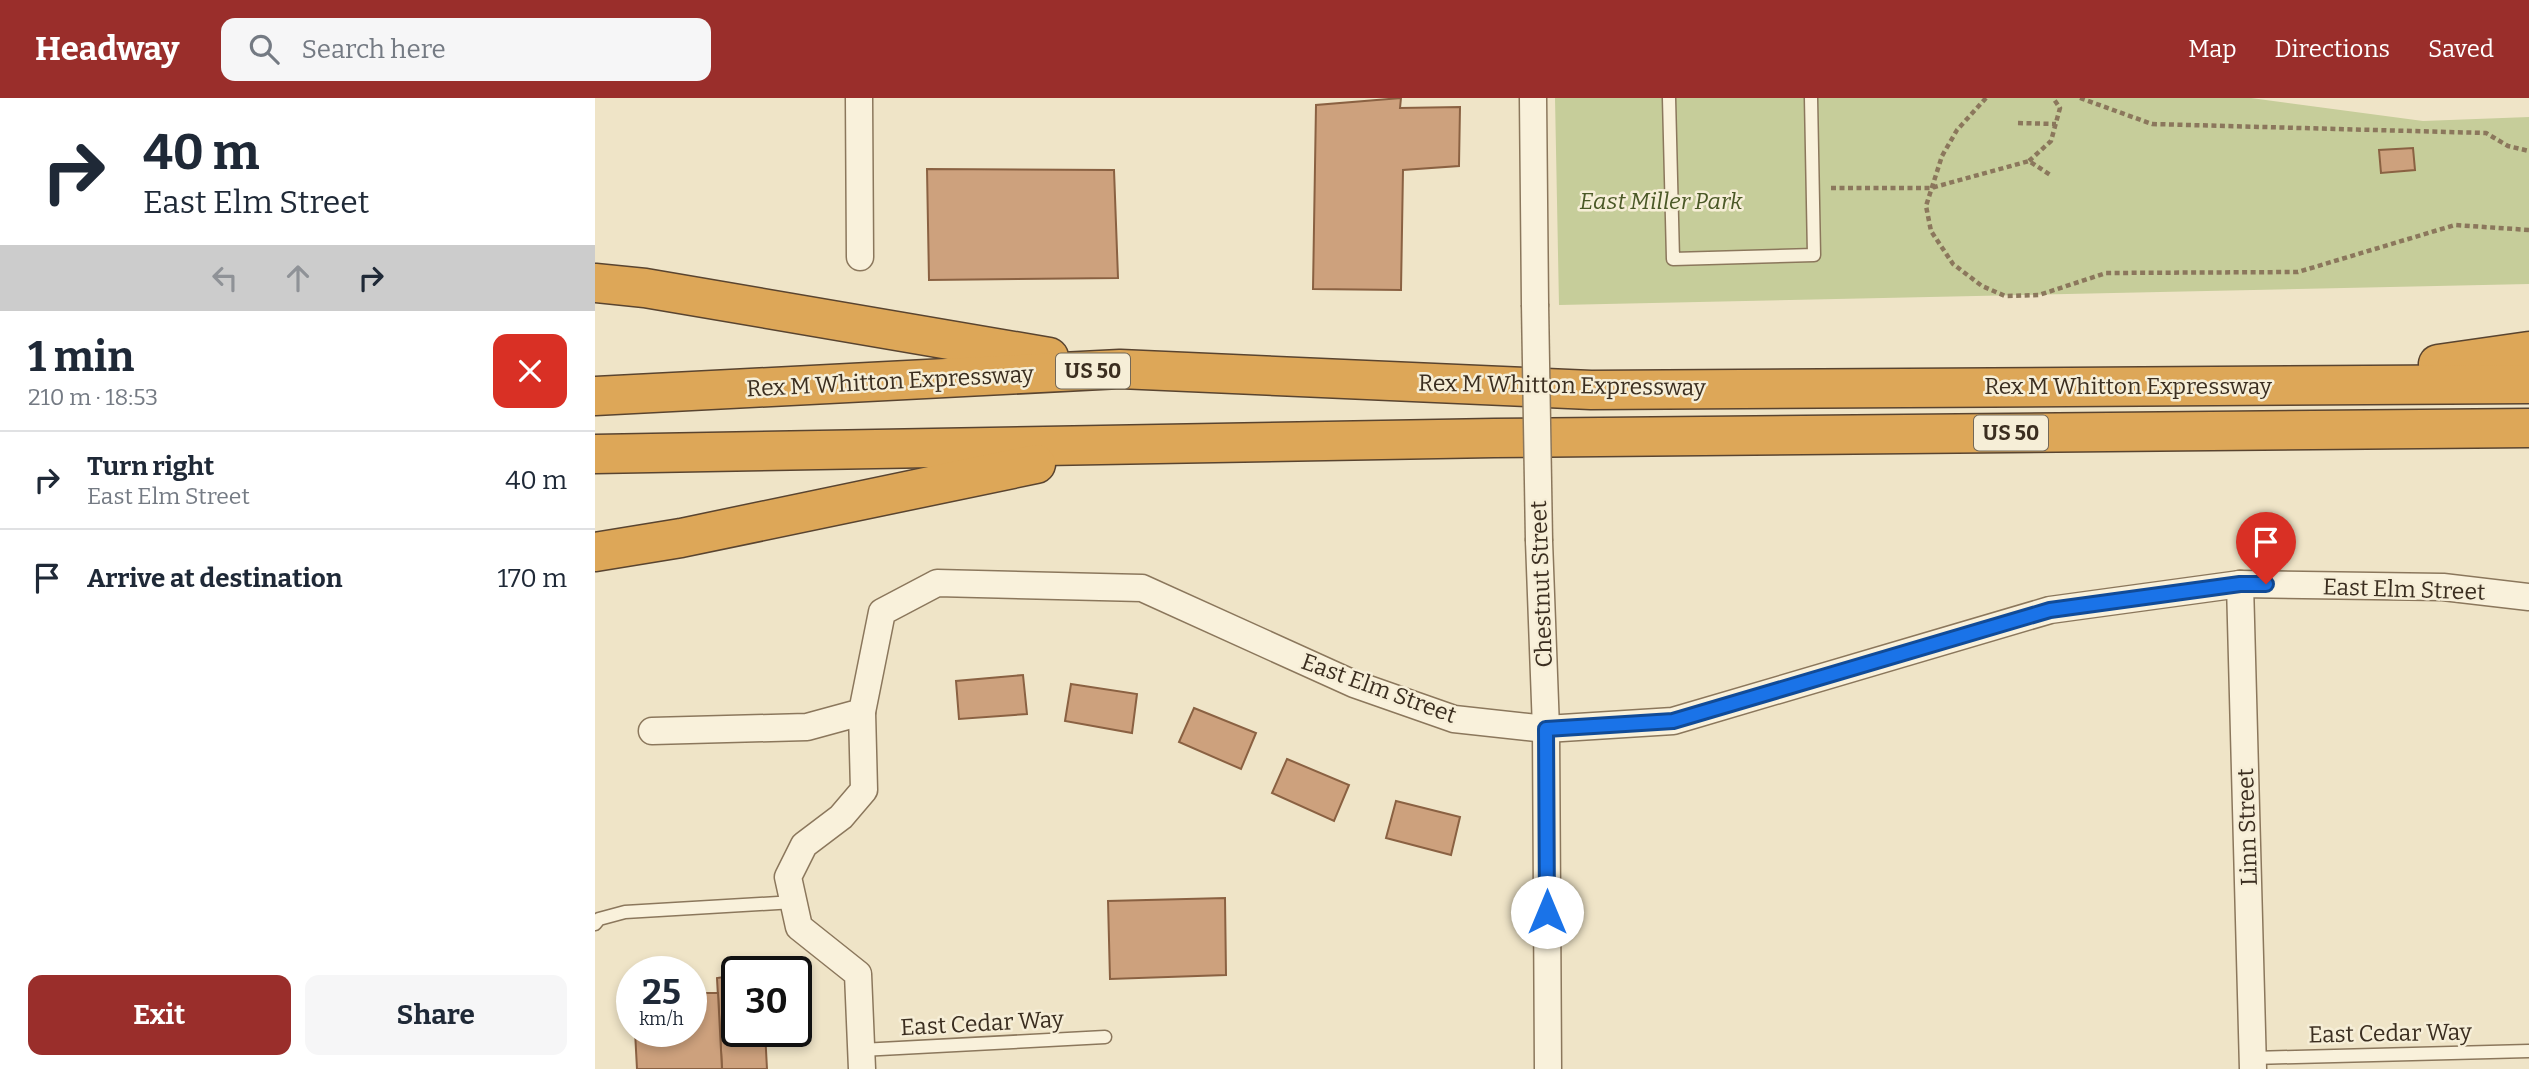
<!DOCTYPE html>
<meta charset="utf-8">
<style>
body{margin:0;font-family:Bitter,serif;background:#f6f6f7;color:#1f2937;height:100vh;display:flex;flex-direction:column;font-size:26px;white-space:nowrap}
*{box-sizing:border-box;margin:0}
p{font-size:23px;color:#747a83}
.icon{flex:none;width:38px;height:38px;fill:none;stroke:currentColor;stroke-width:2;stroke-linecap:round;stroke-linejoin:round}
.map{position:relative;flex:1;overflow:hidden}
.side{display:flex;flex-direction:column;background:#fff;width:595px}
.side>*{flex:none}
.banner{background:#fff;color:#1f2937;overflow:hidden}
.speed{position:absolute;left:21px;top:858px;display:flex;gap:14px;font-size:35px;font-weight:700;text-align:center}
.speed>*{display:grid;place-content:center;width:91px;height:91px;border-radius:50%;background:#fff;box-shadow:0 4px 10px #0003;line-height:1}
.speed small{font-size:18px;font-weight:400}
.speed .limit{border:4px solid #111;border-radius:10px;background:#fff;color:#111}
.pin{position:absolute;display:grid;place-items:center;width:60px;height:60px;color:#fff;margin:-72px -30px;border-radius:50% 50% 50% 0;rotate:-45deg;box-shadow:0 0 7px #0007}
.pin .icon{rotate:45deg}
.me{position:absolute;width:77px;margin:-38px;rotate:0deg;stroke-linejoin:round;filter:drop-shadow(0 0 5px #0008)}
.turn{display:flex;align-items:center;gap:24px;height:147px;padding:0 28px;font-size:32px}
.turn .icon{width:91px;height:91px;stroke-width:2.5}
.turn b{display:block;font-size:49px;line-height:60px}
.lanes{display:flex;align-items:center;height:66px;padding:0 28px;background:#0003;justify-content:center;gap:35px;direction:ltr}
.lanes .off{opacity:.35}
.round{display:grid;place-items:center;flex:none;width:74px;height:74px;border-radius:14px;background:#f6f6f7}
.headline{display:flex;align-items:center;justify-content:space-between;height:119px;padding:0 28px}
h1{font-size:42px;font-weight:700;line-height:52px}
.cta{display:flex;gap:14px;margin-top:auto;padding:14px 28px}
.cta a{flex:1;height:80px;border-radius:14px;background:#9a2e2b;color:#fff;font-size:28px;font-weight:700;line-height:80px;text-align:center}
.cta a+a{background:#f6f6f7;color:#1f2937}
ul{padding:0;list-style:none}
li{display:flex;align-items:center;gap:21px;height:98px;padding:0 28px;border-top:2px solid #e0e1e3}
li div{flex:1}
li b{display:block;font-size:26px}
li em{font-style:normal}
header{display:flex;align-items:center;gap:42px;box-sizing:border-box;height:98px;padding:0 35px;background:#9a2e2b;color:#fff}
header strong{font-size:33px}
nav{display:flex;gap:38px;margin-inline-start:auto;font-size:24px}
.search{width:490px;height:63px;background:#f6f6f7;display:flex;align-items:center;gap:18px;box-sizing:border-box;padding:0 24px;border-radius:14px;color:#747a83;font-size:26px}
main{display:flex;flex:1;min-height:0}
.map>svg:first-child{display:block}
</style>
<header>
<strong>Headway</strong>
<div class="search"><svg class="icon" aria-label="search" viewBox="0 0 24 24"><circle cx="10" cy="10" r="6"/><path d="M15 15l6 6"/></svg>Search here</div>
<nav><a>Map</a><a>Directions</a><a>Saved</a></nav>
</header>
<main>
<section class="side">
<div class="banner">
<div class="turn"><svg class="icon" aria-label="right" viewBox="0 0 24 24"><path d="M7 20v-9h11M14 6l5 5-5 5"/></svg><div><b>40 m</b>East Elm Street</div></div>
<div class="lanes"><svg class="icon off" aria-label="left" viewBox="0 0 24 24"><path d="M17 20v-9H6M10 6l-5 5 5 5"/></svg><svg class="icon off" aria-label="ahead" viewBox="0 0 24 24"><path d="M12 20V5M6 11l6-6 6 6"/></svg><svg class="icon" aria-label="right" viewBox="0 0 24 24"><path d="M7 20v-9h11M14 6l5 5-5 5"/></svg></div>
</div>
<div class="headline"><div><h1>1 min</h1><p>210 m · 18:53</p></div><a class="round" style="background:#d93025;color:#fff"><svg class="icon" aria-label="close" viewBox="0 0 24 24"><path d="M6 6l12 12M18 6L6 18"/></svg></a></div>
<ul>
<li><svg class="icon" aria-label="right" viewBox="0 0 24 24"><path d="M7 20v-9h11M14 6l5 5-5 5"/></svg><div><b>Turn right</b><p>East Elm Street</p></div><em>40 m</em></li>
<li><svg class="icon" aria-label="arrive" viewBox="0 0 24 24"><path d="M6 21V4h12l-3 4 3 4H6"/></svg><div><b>Arrive at destination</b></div><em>170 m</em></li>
</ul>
<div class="cta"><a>Exit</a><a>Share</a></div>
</section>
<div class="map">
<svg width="1934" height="971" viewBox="0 0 1934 971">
<rect width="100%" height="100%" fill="#efe4c7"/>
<!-- green -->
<path fill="#c6cd9a" d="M960 0H1656L1828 23 1934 19V186L964 207Z"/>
<!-- building -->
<g fill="#cda17d" stroke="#8a6142" stroke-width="2">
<path d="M806 0 805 10 865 9 864 68 808 72 806 192 718 191 721 7Z"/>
<path d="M1818 50 1820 72 1786 75 1784 52Z"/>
<path d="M332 71 519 72 523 180 334 182Z"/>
<path d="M428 577 432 616 364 621 361 583Z"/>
<path d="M476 586 542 596 537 635 470 623Z"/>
<path d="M599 610 661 635 646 671 584 644Z"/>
<path d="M692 661 754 687 739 723 677 695Z"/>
<path d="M801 703 865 719 856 757 791 740Z"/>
<path d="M630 800 631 877 515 881 513 803Z"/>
<path d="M142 877V933H170L172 971H127L122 880Z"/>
<path d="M96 895H123L127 971H42L40 933H96Z"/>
</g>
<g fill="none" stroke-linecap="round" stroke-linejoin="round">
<defs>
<g id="lane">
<path d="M1074 0 1078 161 1219 157 1216 0"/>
<path d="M0 826 4 821 30 814 199 804"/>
<path d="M266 952 510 939"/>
<path d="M1658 960 1934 953"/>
</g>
<g id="street">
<path d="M264 0 265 159"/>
<path d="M938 0 940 206"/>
<path d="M944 443 951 631 953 971"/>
<path d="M1645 486 1658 971"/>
<path d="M57 633 212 629 267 614 287 514 342 485 547 490 759 586 859 621 951 631 1078 623 1455 512 1645 486 1848 489 1934 499"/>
<path d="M267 971 263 876 204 829 193 779 209 747 246 719 269 692 267 614"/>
</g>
<g id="highway">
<path d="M0 185 50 190 454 259"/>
<path d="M1843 266 1934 253"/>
<path d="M0 298 525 271 996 292 1934 286"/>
<path d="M0 356 899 340 1934 330"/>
<path d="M0 454 86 440 441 366"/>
</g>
</defs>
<!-- lane casing -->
<use href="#lane" stroke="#8b775c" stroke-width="15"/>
<!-- street casing -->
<use href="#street" stroke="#8b775c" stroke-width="29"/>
<!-- highway casing -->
<use href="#highway" stroke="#594430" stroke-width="41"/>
<!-- path -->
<g stroke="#8b775c" stroke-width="4.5" stroke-dasharray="5 3.5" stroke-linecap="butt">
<path d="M1391 0 1362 32 1347 58 1331 108 1336 133 1358 166 1387 188 1410 198 1444 197 1511 175 1703 174 1860 127 1934 132"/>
<path d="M1485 0 1557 26 1891 35 1913 48 1934 53"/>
<path d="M1423 25 1461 26"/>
<path d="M1434 63 1456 43 1465 10 1458 0"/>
<path d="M1236 90H1336L1434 63 1457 78"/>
</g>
<!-- lane -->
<use href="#lane" stroke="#f9f1db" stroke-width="12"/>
<!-- street -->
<use href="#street" stroke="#f9f1db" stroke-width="26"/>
<!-- highway -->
<use href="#highway" stroke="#dda758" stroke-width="38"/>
<defs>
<path id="street-bridge" d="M940 206 944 443"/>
</defs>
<!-- street-bridge casing -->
<use href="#street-bridge" stroke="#8b775c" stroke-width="29" stroke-linecap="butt"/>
<!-- street-bridge -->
<use href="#street-bridge" stroke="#f9f1db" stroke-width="26"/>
</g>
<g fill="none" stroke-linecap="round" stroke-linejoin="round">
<defs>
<path id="route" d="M952 814 951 631 1078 623 1455 512 1645 486H1671"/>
</defs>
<!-- route casing -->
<use href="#route" stroke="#114b97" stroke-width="18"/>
<!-- route -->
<use href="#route" stroke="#1a73e8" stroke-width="12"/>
</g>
<g text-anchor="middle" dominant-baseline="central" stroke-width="5" stroke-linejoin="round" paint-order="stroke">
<!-- shield labels -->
<g fill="#f6eed7" stroke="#736857" stroke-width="2">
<rect x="461" y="255.5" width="74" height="35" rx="5"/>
<rect x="1379" y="317.5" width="74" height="35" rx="5"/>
</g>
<g font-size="21" font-weight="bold" fill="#3b2e20">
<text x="498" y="273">US 50</text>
<text x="1416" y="335">US 50</text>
</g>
<!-- park labels -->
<g font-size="23" font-style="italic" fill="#4a5826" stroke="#f6eed7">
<text x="1066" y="103">East Miller Park</text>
</g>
<!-- street labels -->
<g font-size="23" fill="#3b2e20" stroke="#f6eed7">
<text transform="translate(295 283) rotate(-3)">Rex M Whitton Expressway</text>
<text transform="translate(967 287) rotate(1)">Rex M Whitton Expressway</text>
<text x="1533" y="288">Rex M Whitton Expressway</text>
<text transform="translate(946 486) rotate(-92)">Chestnut Street</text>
<text transform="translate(1809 491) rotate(2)">East Elm Street</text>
<text transform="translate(784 590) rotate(20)">East Elm Street</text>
<text transform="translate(1652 729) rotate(-92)">Linn Street</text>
<text transform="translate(387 925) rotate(-3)">East Cedar Way</text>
<text transform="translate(1795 935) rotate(-1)">East Cedar Way</text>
</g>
</g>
</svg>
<div class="speed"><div>25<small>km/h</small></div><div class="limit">30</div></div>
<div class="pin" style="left:1671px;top:486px;background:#d93025"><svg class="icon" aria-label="arrive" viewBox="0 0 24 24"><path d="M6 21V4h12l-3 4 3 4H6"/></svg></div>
<svg class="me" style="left:952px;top:814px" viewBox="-20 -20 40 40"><circle r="19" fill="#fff"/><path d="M0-13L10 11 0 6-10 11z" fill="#1a73e8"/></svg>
</div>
</main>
